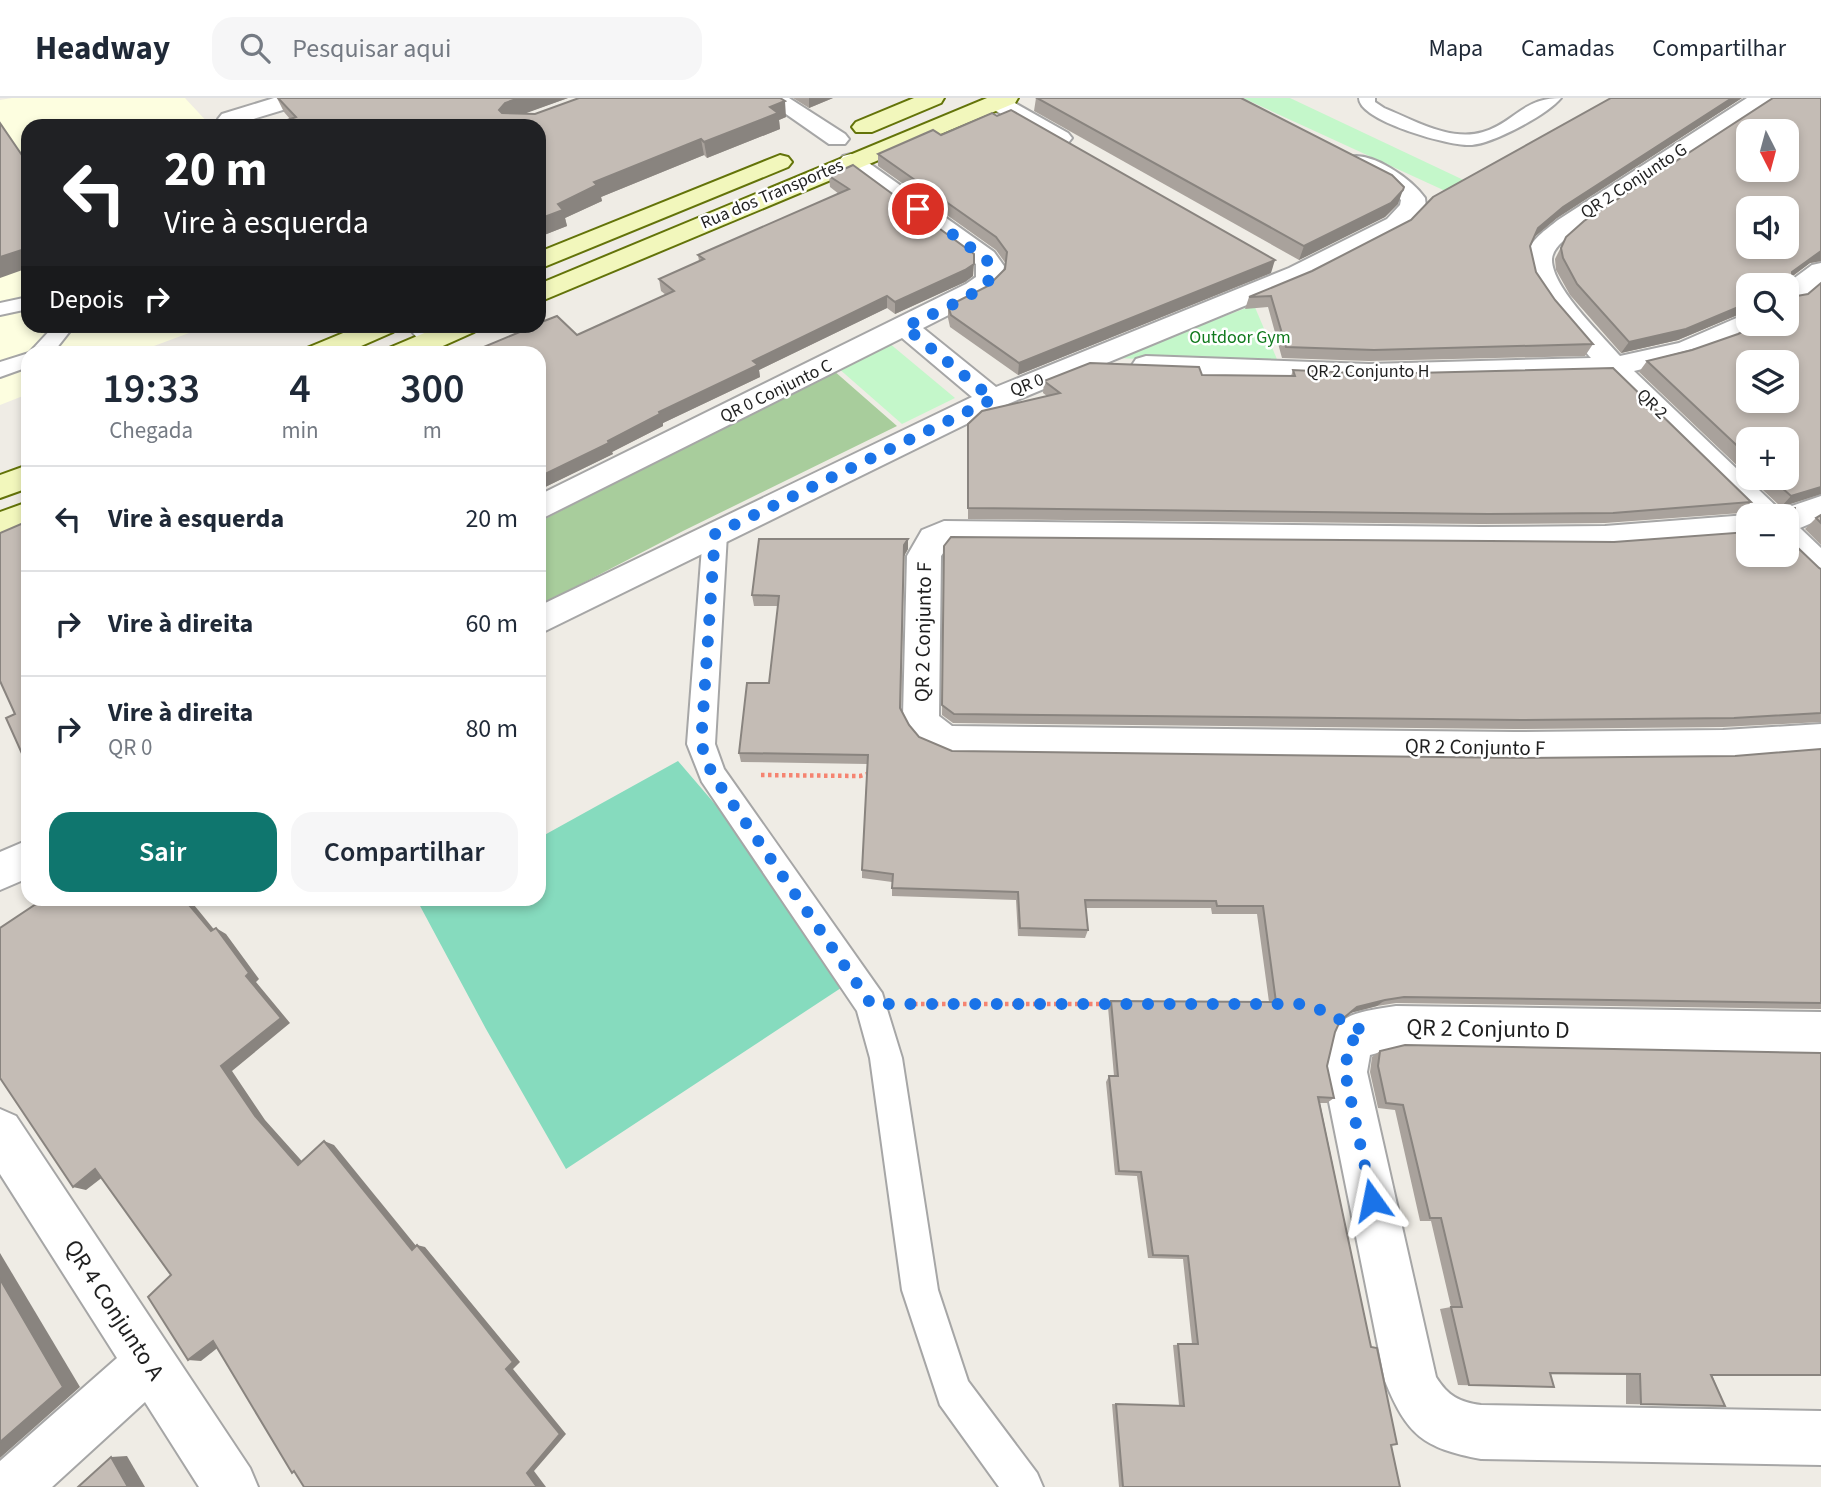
<!DOCTYPE html>
<html lang="pt">
<meta charset="utf-8">
<style>
body{margin:0;font-family:"Source Sans 3",sans-serif;background:#f6f6f7;color:#1f2937;height:100vh;display:flex;flex-direction:column;font-size:26px;white-space:nowrap}
*{box-sizing:border-box;margin:0}
p{font-size:23px;color:#747a83}
.icon{flex:none;width:38px;height:38px;fill:none;stroke:currentColor;stroke-width:2;stroke-linecap:round;stroke-linejoin:round}
.map{position:relative;flex:1;overflow:hidden}
.drawer{position:absolute;left:21px;top:248px;width:525px;height:560px;display:flex;flex-direction:column;background:#fff;border-radius:21px;box-shadow:0 4px 10px #0003}
.drawer>*{flex:none}
.guide{position:absolute;left:21px;top:21px;width:525px;height:214px;border-radius:21px;box-shadow:0 4px 10px #0003;background:#202124;color:#fff;overflow:hidden}
.needle{width:46px;rotate:174deg}
.controls{position:absolute;left:1736px;top:21px;display:grid;gap:14px}
.controls a{display:grid;place-items:center;width:63px;height:63px;border-radius:14px;background:#fff;box-shadow:0 4px 10px #0003;font-size:35px}
.pin{position:absolute;display:grid;place-items:center;width:60px;height:60px;color:#fff;margin:-30px;border:4px solid #fff;border-radius:50%;box-shadow:0 2px 7px #0007}
.me{position:absolute;width:77px;margin:-38px;rotate:348deg;stroke-linejoin:round;filter:drop-shadow(0 0 5px #0008)}
.turn{display:flex;align-items:center;gap:24px;height:147px;padding:0 28px;font-size:32px}
.turn .icon{width:91px;height:91px;stroke-width:2.5}
.turn b{display:block;font-size:49px;line-height:60px}
.then{display:flex;align-items:center;height:66px;padding:0 28px;background:#0003;gap:14px;font-size:26px}
.eta{display:flex;justify-content:space-evenly;align-items:center;height:119px;text-align:center}
.eta b{font-size:42px;font-weight:600;line-height:49px}
.primary-button{display:flex;gap:14px;margin-top:auto;padding:14px 28px}
.primary-button a{flex:1;height:80px;border-radius:21px;background:#0f766e;color:#fff;font-size:28px;font-weight:600;line-height:80px;text-align:center}
.primary-button a+a{background:#f6f6f7;color:#1f2937}
ul{padding:0;list-style:none}
li{display:flex;align-items:center;gap:21px;height:105px;padding:0 28px;border-top:2px solid #e0e1e3}
li div{flex:1}
li b{display:block;font-size:26px}
li em{font-style:normal}
header{display:flex;align-items:center;gap:42px;box-sizing:border-box;height:98px;padding:0 35px;background:#fff;border-bottom:2px solid #e0e1e3}
header strong{font-size:33px}
nav{display:flex;gap:38px;margin-inline-start:auto;font-size:24px}
.search{width:490px;height:63px;background:#f6f6f7;display:flex;align-items:center;gap:18px;box-sizing:border-box;padding:0 24px;border-radius:21px;color:#747a83;font-size:26px}
.map>svg:first-child{display:block}
</style>
<header>
<strong>Headway</strong>
<div class="search"><svg class="icon" aria-label="search" viewBox="0 0 24 24"><circle cx="10" cy="10" r="6"/><path d="M15 15l6 6"/></svg>Pesquisar aqui</div>
<nav><a>Mapa</a><a>Camadas</a><a>Compartilhar</a></nav>
</header>
<div class="map">
<svg width="1821" height="1389" viewBox="0 0 1821 1389">
<rect width="100%" height="100%" fill="#efece5"/>
<!-- education -->
<path fill="#fdfee0" d="M12 0H185L211 28H28V228H208L135 255 28 256V296L0 307V2Z"/>
<!-- forest -->
<path fill="#a8cd9c" d="M833 272 897 328 683 433 539 508V424Z"/>
<!-- park -->
<g fill="#c4f7ca">
<path d="M1243 0H1290L1546 121 1528 131Z"/>
<path d="M1254 207 1279 266 1114 260Z"/>
<path d="M889 245 955 300 902 326 837 269Z"/>
</g>
<!-- pitch -->
<path fill="#86dbbe" d="M678 663 769 769 847 886 566 1071 486 931 419 806 427 802H539V740Z"/>
<g fill="none" stroke-linecap="round" stroke-linejoin="round">
<defs>
<g id="lane">
<path d="M1359 0H1375V4L1384 10C1414 22 1450 44 1483 34 1514 25 1522 0 1561 0 1547 17 1494 45 1472 47 1451 49 1359 23 1359 0Z"/>
<path d="M28 199V211L0 217V205Z"/>
<path d="M54 228H74L52 256H28V269L0 279V264L29 255Z"/>
<path d="M715 427 723 430 727 436 715 646 724 671 882 895 902 960 938 1192 968 1283 1037 1375 1043 1389H999L940 1307 902 1192 870 960 857 913 702 684 687 646 703 436 707 430Z"/>
</g>
<g id="street">
<path d="M274 0H309L306 5 230 28 222 26 218 21 222 16Z"/>
<path d="M763 0H789L845 36 849 41 845 46H829Z"/>
<path d="M988 0H1006L1068 35 1072 40 1068 45H1052L989 9 986 4Z"/>
<path d="M1747 0H1773L1770 5 1576 132C1568 140 1553 148 1552 161 1551 189 1602 237 1620 258L1679 245 1748 215V226H1761L1758 230C1718 252 1679 263 1634 273L1780 412 1821 398V421L1800 430 1821 450V482L1809 479 1787 457V418H1748V441L1605 452 1481 453 949 447 941 458 939 618 952 628 1514 634 1723 632 1821 626V656L1723 664 1514 666 952 660 919 646 903 618 907 458 922 432 944 423 1481 429 1605 428 1747 417 1606 278 1369 284 1146 276 1136 273 1132 267 1136 261 1146 258 1369 266 1591 260C1573 238 1522 188 1527 159 1529 142 1546 132 1558 122Z"/>
<path d="M851 56 859 58 994 154 1004 168 1002 182 986 198 923 230 996 289 1289 170 1387 121 1400 107 1401 102 1388 89 1349 69 1345 64 1349 59C1372 53 1412 81 1425 100L1426 109 1405 131 1307 182 1003 308 539 536V508L972 299 902 240 539 422V397L966 186 976 179V166L843 68 839 63 843 58Z"/>
<path d="M1821 165V186L1797 205 1787 207 1785 187 1812 167Z"/>
<path d="M408 228H437L447 241 443 247C425 252 418 242 408 228Z"/>
<path d="M28 742V780L0 792V754Z"/>
<path d="M1396 908 1821 914V958L1396 950 1370 957 1367 974 1436 1279C1448 1298 1459 1304 1481 1307L1821 1313V1367L1481 1361C1423 1350 1407 1337 1385 1283L1323 974C1331 918 1342 916 1396 908Z"/>
<path d="M0 1011 16 1018 250 1370 258 1389H199L145 1304 52 1389H0V1363L117 1260 0 1076Z"/>
</g>
<g id="secondary">
<path d="M914 0H944L941 5 872 34H856L852 29 856 24Z"/>
<path d="M987 0H1018L1015 5 539 204V186Z"/>
<path d="M780 57 788 59 792 64 788 69 539 171V154Z"/>
<path d="M360 228H397L393 234 343 256H303L307 250Z"/>
<path d="M441 228H478L474 234 425 256H385L389 250Z"/>
<path d="M28 367V390L0 400V377Z"/>
<path d="M28 404V428L0 439V414Z"/>
</g>
</defs>
<!-- lane casing -->
<use href="#lane" stroke="#a6a6a6" stroke-width="4"/>
<!-- street casing -->
<use href="#street" stroke="#a6a6a6" stroke-width="4"/>
<!-- secondary casing -->
<use href="#secondary" stroke="#637309" stroke-width="4"/>
<!-- path -->
<g stroke="#f58471" stroke-width="4.5" stroke-dasharray="3.5 3.5" stroke-linecap="butt">
<path d="M761 677 860 678 871 675"/>
<path d="M914 906H1115"/>
</g>
<!-- lane -->
<use href="#lane" fill="#fff" fill-rule="evenodd"/>
<!-- street -->
<use href="#street" fill="#fff" fill-rule="evenodd"/>
<!-- secondary -->
<use href="#secondary" fill="#f2f7bc" fill-rule="evenodd"/>
</g>
<!-- wall -->
<g fill="#a9a29c">
<path d="M277 0H568L525 15 786 19 779 22 780 31 707 60 704 57 601 99 602 103 565 120 567 128 539 139V28H284L282 24 290 21 284 14Z"/>
<path d="M793 0H833L809 10Z"/>
<path d="M1036 0H1241L1398 106 1385 119 1299 162 1034 13Z"/>
<path d="M1611 0H1742L1557 120 1534 139 1530 148 1536 174 1555 202 1593 246 1585 258 1369 263 1282 260 1268 209 1245 211 1249 199 1312 173 1411 122Z"/>
<path d="M1821 0V163L1810 165 1793 178V196L1821 396 1781 409 1750 380H1787L1748 341V378L1639 274 1647 263 1787 226 1748 187V213H1747L1678 242 1621 255 1570 197 1556 172 1555 161 1566 139Z"/>
<path d="M941 37 1271 175 1018 277 950 229 948 220V208L988 188 1005 171 1006 166 996 152 878 68V56Z"/>
<path d="M829 78 973 178 965 184 895 216 887 210 759 272 760 279 663 325V328L612 354 613 356 539 392V256L666 197 661 193 659 181 699 163 698 157 839 96 830 89Z"/>
<path d="M1293 272 1751 404 1741 415 1605 425 1481 426 968 421V326L1047 298 1043 295 1044 283 1202 277 1291 278Z"/>
<path d="M1761 410H1795L1796 448 1819 470 1821 471V624L1723 629 1514 631 953 625 942 617 944 448 951 439 1614 444 1748 434V457H1787V418H1753Z"/>
<path d="M1821 417V447L1805 431 1816 420Z"/>
<path d="M908 441V451L904 458 901 610 909 627 919 639 952 653 1523 660 1735 658 1821 651V911L1396 905 1377 908 1350 915 1340 924 1335 934 1327 968 1334 1000 1327 1005H1320L1400 1389H1119L1112 1306 1179 1307 1173 1247 1192 1246 1183 1161 1148 1160 1137 1078 1115 1077 1106 984 1109 978H1114L1108 909 1111 903 1269 904 1257 816H1212L1211 810H1086L1088 832 1085 840 1018 838 1016 802 892 798V784L862 780V772L867 666 741 664 739 655 769 585 778 508H754L752 497Z"/>
<path d="M1380 953 1712 1277 1725 1308 1626 1306V1277L1550 1276 1541 1289 1458 1287 1440 1211 1451 1209 1431 1123H1420L1395 1012 1378 1010 1370 974 1372 959Z"/>
</g>
<!-- shaded-wall -->
<g fill="#89847f">
<path d="M519 0H568L510 21 499 12 505 5Z"/>
<path d="M809 0H833L809 10Z"/>
<path d="M1732 0H1742L1557 120 1532 141 1538 130 1563 109Z"/>
<path d="M785 3 786 19 779 22 780 31 707 60 704 44 770 9Z"/>
<path d="M701 41 704 57 601 99 602 103 565 120 567 128 539 139V121L558 106 594 84Z"/>
<path d="M1403 92 1398 106 1385 119 1299 162 1304 148Z"/>
<path d="M28 150V170L0 180V159Z"/>
<path d="M1821 153V163L1810 165 1783 185 1792 174Z"/>
<path d="M1275 162 1271 175 1018 277 1019 265Z"/>
<path d="M974 166 973 178 965 184 895 216V204Z"/>
<path d="M887 198V210L759 272 760 279 663 325V328L612 354 613 356 539 392V379L753 263Z"/>
<path d="M1748 205V211L1747 213 1678 242 1621 255 1629 244Z"/>
<path d="M1821 389V396L1781 409 1791 398Z"/>
<path d="M908 441V451L904 458V447Z"/>
<path d="M185 802H190L221 840 211 833Z"/>
<path d="M216 830 226 836 259 881 256 884 290 925 232 973 265 1022 308 1070 298 1067 255 1018 221 968 246 878Z"/>
<path d="M1385 902 1377 908 1350 915 1357 909Z"/>
<path d="M324 1043 334 1047 421 1154 412 1152Z"/>
<path d="M95 1071 108 1075 86 1092 73 1089Z"/>
<path d="M417 1147 425 1149 520 1264 513 1271 566 1336 534 1373 546 1389H537L527 1375 506 1271Z"/>
<path d="M0 1155 80 1289 0 1360Z"/>
<path d="M213 1243 225 1244 201 1263 188 1262Z"/>
<path d="M127 1358 145 1389H128L111 1359Z"/>
</g>
<!-- building -->
<g fill="#c4bcb5" stroke="#89847f" stroke-width="2" fill-rule="evenodd">
<path d="M278 0H519L505 5 499 12 502 15 535 16 579 0H780L785 3 770 9 778 15 704 44 701 41 594 84 597 87 558 106 563 112 539 121V28H286L282 24 296 19Z"/>
<path d="M1037 0H1241L1392 77 1404 89 1403 92 1391 105 1304 148Z"/>
<path d="M1611 0H1732L1563 109 1538 130 1530 148 1536 174 1555 202 1593 246 1374 252 1286 249 1271 198 1249 199 1312 173 1411 122 1433 99Z"/>
<path d="M1773 0H1821V153L1792 174 1793 196 1797 198 1808 196 1821 185V389L1791 398 1771 380H1787V341H1748V358L1647 263 1692 252 1738 236 1759 226H1787V187H1748V205L1686 231 1629 244 1577 186 1563 160 1561 150 1566 139 1584 123ZM1748 33H1787V72H1748ZM1748 110H1787V149H1748ZM1748 264H1787V303H1748Z"/>
<path d="M1011 12 1275 162 1019 265 951 217 948 208 988 188 1005 171 1007 154 996 139 878 56 933 32 941 37 992 15 997 18Z"/>
<path d="M0 25 28 66V150L0 159Z"/>
<path d="M853 67 974 156V166L965 172 895 204 887 198 753 263 758 267 659 314 660 316 608 343 609 345 539 379V256H467L534 228H539V225L557 218 577 237 674 193 659 181 704 161 698 157 849 91 829 78Z"/>
<path d="M1090 265 1199 269 1202 277 1295 278 1293 272 1374 276 1613 270 1751 404 1613 415 1488 416 968 410V326L982 313 1060 295 1044 283Z"/>
<path d="M1761 410H1795L1796 448 1819 470 1821 471V615L1734 620 1522 622 954 616 942 607 944 448 951 439 1614 444 1748 434V457H1787V418H1761Z"/>
<path d="M1821 417V425L1816 420Z"/>
<path d="M28 423V669L6 620 15 616 0 583V435Z"/>
<path d="M759 441H908L904 447 900 610 909 627 919 639 952 653 1523 660 1735 658 1821 651V905L1404 899 1385 902 1357 909 1340 923 1335 934 1327 968 1334 1000 1318 999 1371 1249 1377 1250 1397 1346 1391 1347 1400 1389H1123L1116 1306 1184 1308 1178 1246H1198L1188 1158 1153 1157 1141 1074 1119 1073 1109 978H1118L1111 903 1276 904 1263 808H1217L1216 803 1085 802 1088 832 1020 830 1018 794 892 790 893 776 862 772 868 657 739 655 747 585H769L779 498 752 497Z"/>
<path d="M42 802H185L211 833 216 830 249 875 246 878 281 920 221 968 255 1018 298 1067 324 1043 412 1152 417 1147 513 1264 506 1271 560 1336 527 1375 537 1389H304L294 1373 292 1375 213 1243 188 1262 148 1199 171 1177 95 1071 73 1089 0 980V830Z"/>
<path d="M1405 947 1821 955V1277H1711L1725 1308 1641 1306 1640 1276 1550 1275 1554 1289 1469 1287 1451 1209H1462L1441 1120H1430L1403 1007 1386 1005 1378 968 1380 953Z"/>
<path d="M0 1181 63 1289 0 1344Z"/>
<path d="M111 1359 128 1389H78Z"/>
</g>
<g fill="none" stroke-linecap="round" stroke-linejoin="round">
<!-- route -->
<path stroke="#1a73e8" stroke-width="12" stroke-dasharray="0 21.6" d="M918 111 985 160C990 166 993 171 990 180 983 196 922 220 905 229L993 301 715 436 701 646 712 676 871 906H1302L1321 912 1365 934 1349 945 1345 974 1372 1102"/>
</g>
<g text-anchor="middle" dominant-baseline="central" stroke-width="5" stroke-linejoin="round" paint-order="stroke">
<!-- far-street labels -->
<g font-size="18" fill="#1f1f1f" stroke="#fff">
<text transform="translate(1634 83) rotate(-33)">QR 2 Conjunto G</text>
<text transform="translate(772 96) rotate(-23)">Rua dos Transportes</text>
<text x="1368" y="273">QR 2 Conjunto H</text>
<text transform="translate(1027 287) rotate(-22)">QR 0</text>
<text transform="translate(776 293) rotate(-26)">QR 0 Conjunto C</text>
<text transform="translate(1652 306) rotate(44)">QR 2</text>
</g>
<!-- far-park labels -->
<g font-size="18" fill="#107a1d" stroke="#fff">
<text x="1240" y="239">Outdoor Gym</text>
</g>
<!-- street labels -->
<g font-size="21" fill="#1f1f1f" stroke="#fff">
<text transform="translate(923 534) rotate(-89)">QR 2 Conjunto F</text>
<text transform="translate(1475 649) rotate(1)">QR 2 Conjunto F</text>
</g>
<!-- near-street labels -->
<g font-size="24" fill="#1f1f1f" stroke="#fff">
<text transform="translate(1488 931) rotate(1)">QR 2 Conjunto D</text>
<text transform="translate(114 1212) rotate(57)">QR 4 Conjunto A</text>
</g>
</g>
</svg>
<div class="controls">
<a><svg class="needle" viewBox="-14 -14 28 28"><path d="M0-13l5 13h-10z" fill="#e53935"/><path d="M0 13l5-13h-10z" fill="#747a83"/></svg></a>
<a><svg class="icon" aria-label="sound" viewBox="0 0 24 24"><path d="M4 9h4l5-4v14l-5-4H4zM17 9q2 3 0 6"/></svg></a>
<a><svg class="icon" aria-label="search" viewBox="0 0 24 24"><circle cx="10" cy="10" r="6"/><path d="M15 15l6 6"/></svg></a>
<a><svg class="icon" aria-label="layers" viewBox="0 0 24 24"><path d="M12 4l9 5-9 5-9-5zM3 14l9 5 9-5"/></svg></a>
<a>+</a>
<a>−</a>
</div>
<div class="pin" style="left:918px;top:111px;background:#d93025"><svg class="icon" aria-label="arrive" viewBox="0 0 24 24"><path d="M6 21V4h12l-3 4 3 4H6"/></svg></div>
<svg class="me" style="left:1372px;top:1102px" viewBox="-20 -20 40 40"><path d="M0-17L14 15 0 8-14 15z" fill="#1a73e8" stroke="#fff" stroke-width="4"/></svg>
<div class="guide">
<div class="turn"><svg class="icon" aria-label="left" viewBox="0 0 24 24"><path d="M17 20v-9H6M10 6l-5 5 5 5"/></svg><div><b>20 m</b>Vire à esquerda</div></div>
<div class="then">Depois<svg class="icon" aria-label="right" viewBox="0 0 24 24"><path d="M7 20v-9h11M14 6l5 5-5 5"/></svg></div>
</div>
<section class="drawer">
<div class="eta">
<div><b>19:33</b><p>Chegada</p></div>
<div><b>4</b><p>min</p></div>
<div><b>300</b><p>m</p></div>
</div>
<ul>
<li><svg class="icon" aria-label="left" viewBox="0 0 24 24"><path d="M17 20v-9H6M10 6l-5 5 5 5"/></svg><div><b>Vire à esquerda</b></div><em>20 m</em></li>
<li><svg class="icon" aria-label="right" viewBox="0 0 24 24"><path d="M7 20v-9h11M14 6l5 5-5 5"/></svg><div><b>Vire à direita</b></div><em>60 m</em></li>
<li><svg class="icon" aria-label="right" viewBox="0 0 24 24"><path d="M7 20v-9h11M14 6l5 5-5 5"/></svg><div><b>Vire à direita</b><p>QR 0</p></div><em>80 m</em></li>
</ul>
<div class="primary-button"><a>Sair</a><a>Compartilhar</a></div>
</section>
</div>
